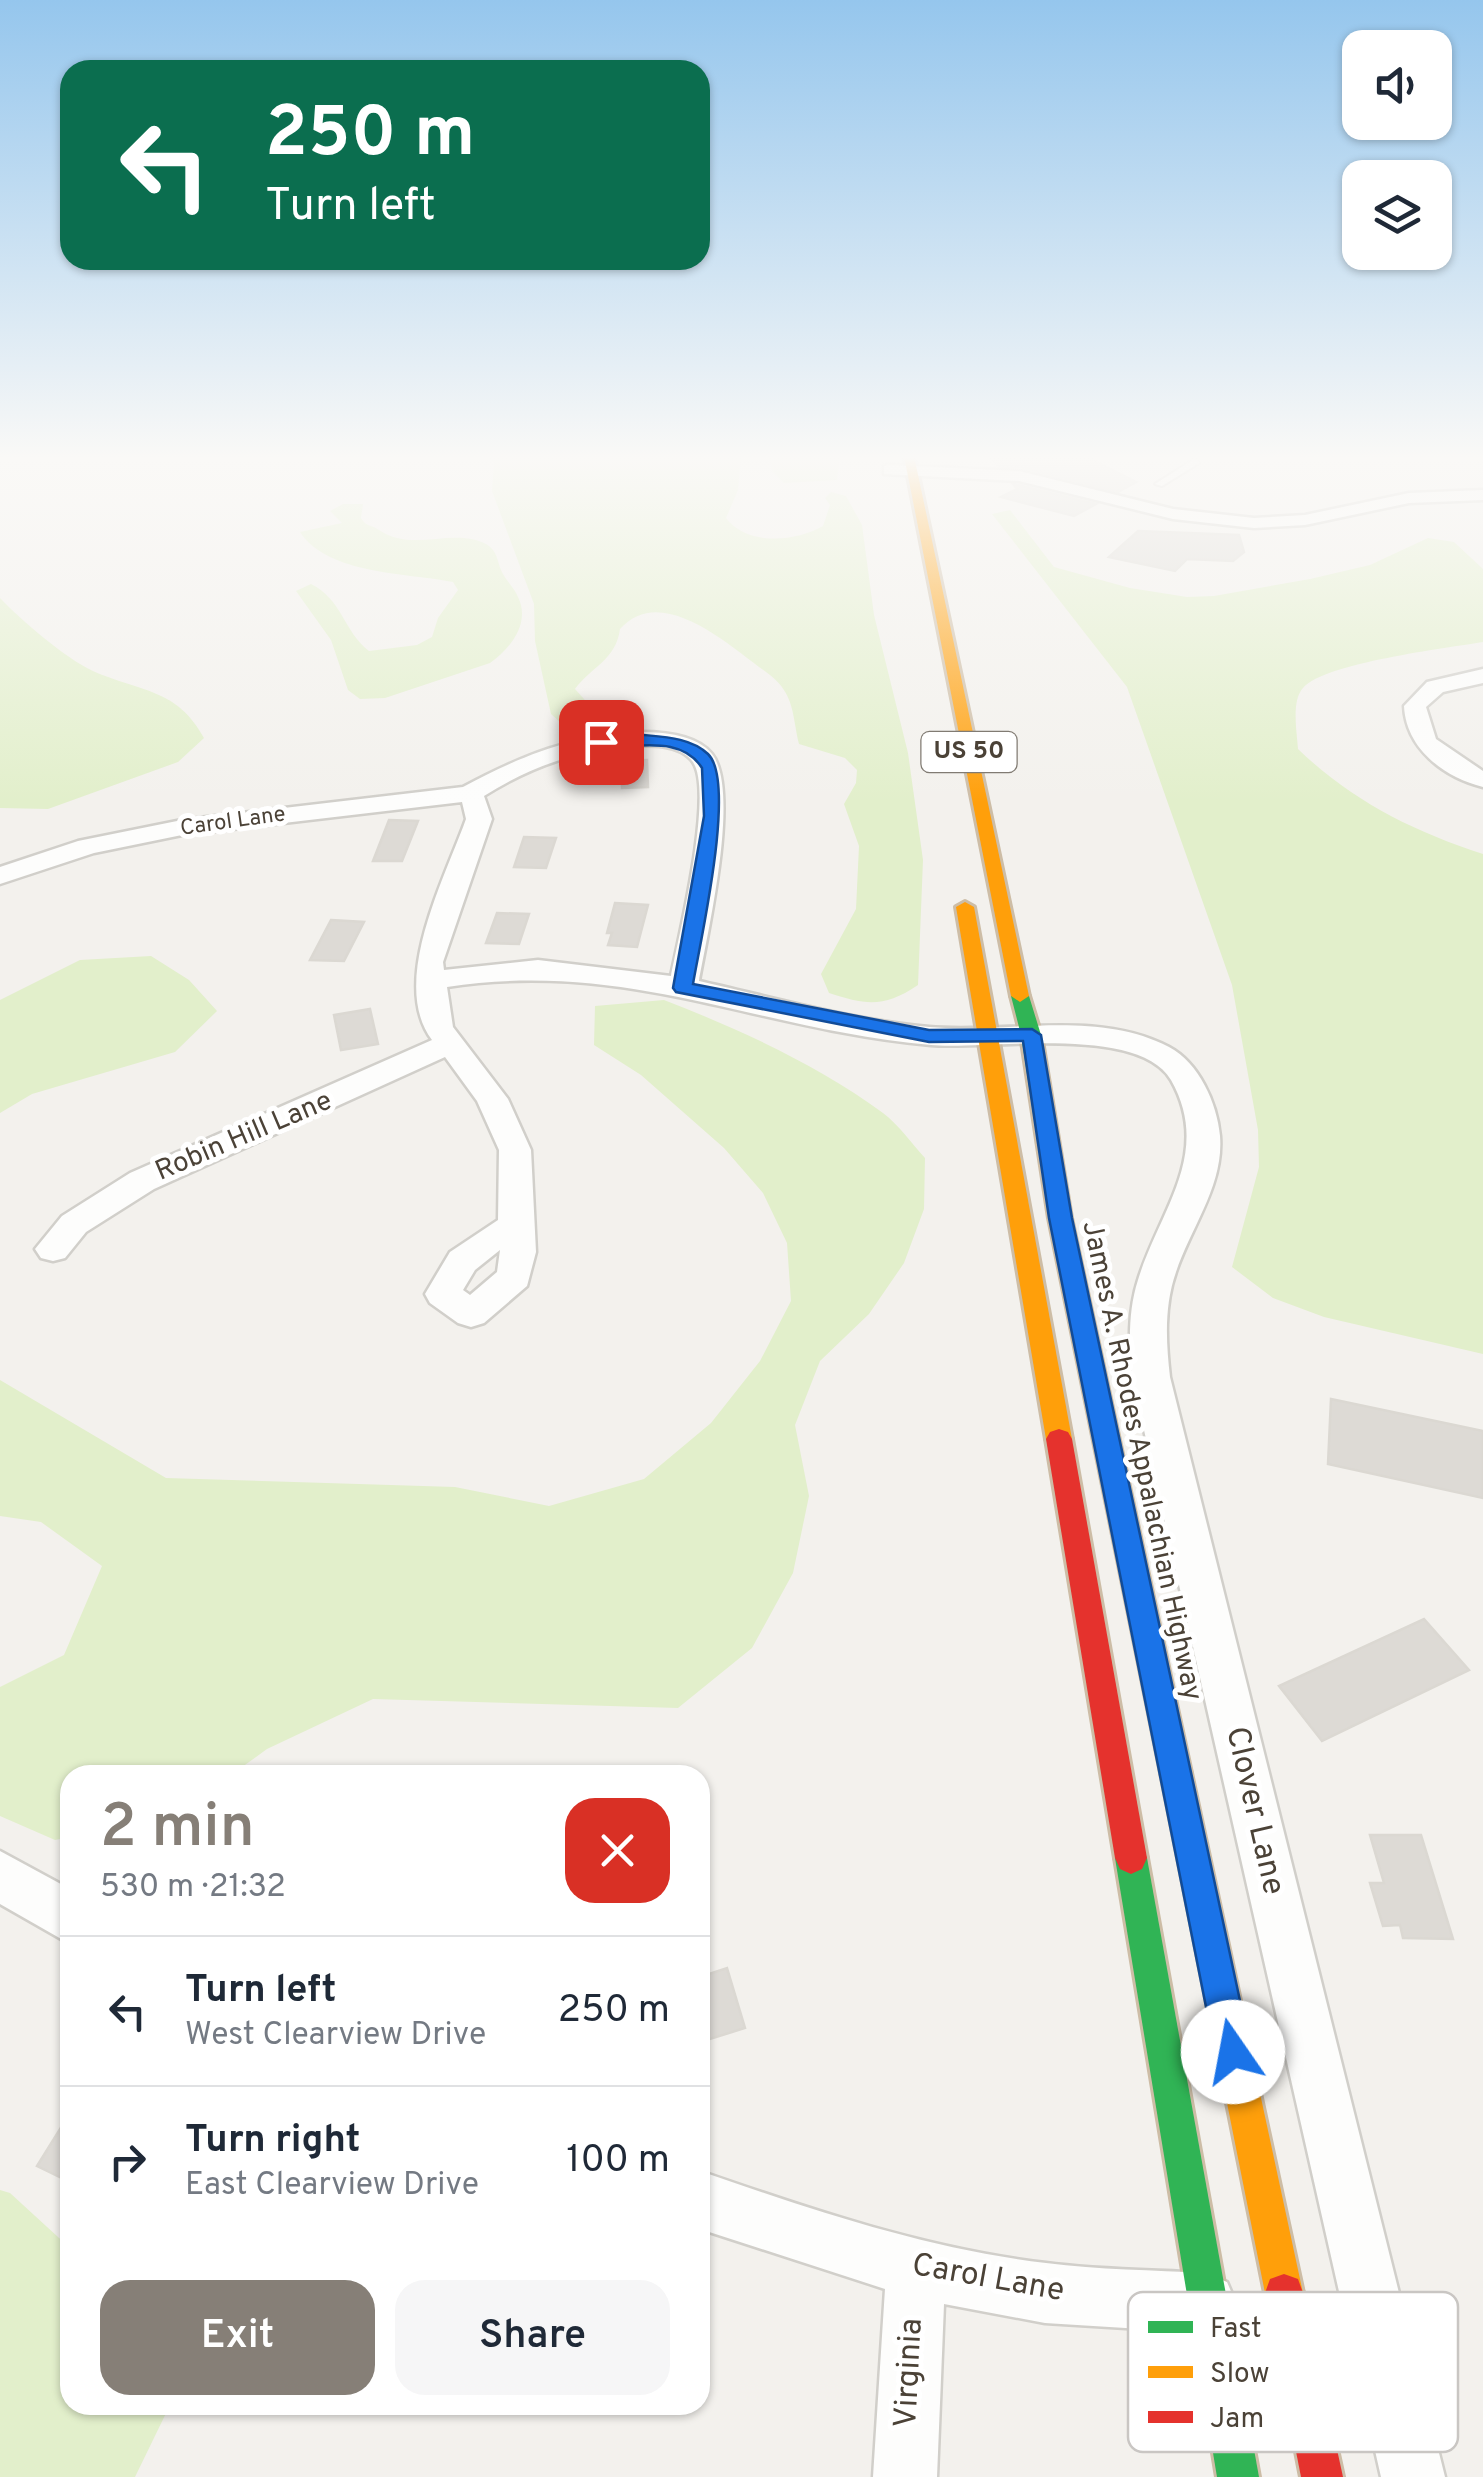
<!DOCTYPE html>
<meta charset="utf-8">
<style>
body{margin:0;font-family:Overpass,sans-serif;background:#f6f6f7;color:#1f2937;height:100vh;display:flex;flex-direction:column;font-size:38px;white-space:nowrap}
*{box-sizing:border-box;margin:0}
p{font-size:32px;color:#747a83}
.icon{flex:none;width:55px;height:55px;fill:none;stroke:currentColor;stroke-width:2;stroke-linecap:round;stroke-linejoin:round}
.map{position:relative;flex:1;overflow:hidden}
.side{position:absolute;left:60px;top:1765px;width:650px;height:650px;display:flex;flex-direction:column;background:#fff;border-radius:30px;box-shadow:0 2px 8px #0004}
.side>*{flex:none}
.top-card{position:absolute;left:60px;top:60px;width:650px;height:210px;border-radius:30px;box-shadow:0 2px 8px #0004;background:#0b6e4f;color:#fff;overflow:hidden}
.tools{position:absolute;left:1342px;top:30px;display:grid;gap:20px}
.tools a{display:grid;place-items:center;width:110px;height:110px;border-radius:20px;background:#fff;box-shadow:0 2px 8px #0004;font-size:50px}
.pin{position:absolute;display:grid;place-items:center;width:85px;height:85px;color:#fff;margin:-42px;border-radius:20px;box-shadow:0 5px 15px #0006}
.me{position:absolute;width:110px;margin:-55px;rotate:348deg;stroke-linejoin:round;filter:drop-shadow(0 0 8px #0008)}
.turn{display:flex;align-items:center;gap:35px;height:210px;padding:0 40px;font-size:45px}
.turn .icon{width:130px;height:130px;stroke-width:2.5}
.turn b{display:block;font-size:70px;line-height:85px}
.round{display:grid;place-items:center;flex:none;width:105px;height:105px;border-radius:30px;background:#f6f6f7}
.headline{display:flex;align-items:center;justify-content:space-between;height:170px;padding:0 40px}
h1{font-size:60px;font-weight:600;line-height:75px;color:#867f77}
.primary-button{display:flex;gap:20px;margin-top:auto;padding:20px 40px}
.primary-button a{flex:1;height:115px;border-radius:30px;background:#867f77;color:#fff;font-size:40px;font-weight:600;line-height:115px;text-align:center}
.primary-button a+a{background:#f6f6f7;color:#1f2937}
ul{padding:0;list-style:none}
li{display:flex;align-items:center;gap:30px;height:150px;padding:0 40px;border-top:2px solid #e0e1e3}
li div{flex:1}
li b{display:block;font-size:38px}
li em{font-style:normal}
.map>svg:first-child{display:block}
</style>
<div class="map">
<svg width="1483" height="2477" viewBox="0 0 1483 2477">
<rect width="100%" height="100%" fill="#f3f1ed"/>
<!-- green -->
<g fill="#e2efcb">
<path d="M487 456H741L738 490 726 518C747 546 795 542 823 526L830 505 825 498 831 492 846 496 862 525 874 615 908 753 923 860 918 985C884 1008 866 1005 829 993L821 974 856 909 859 846 844 804 856 783 857 770 845 758 799 744C792 715 795 695 770 675 732 648 662 581 620 629 616 660 591 667 575 689L593 709 589 721 562 724 551 714 535 641 534 604 492 491 494 463Z"/>
<path d="M768 456H840L837 480 784 483 772 471Z"/>
<path d="M343 504H363L361 518C367 528 371 524 379 530 413 553 452 527 486 544 497 550 497 560 501 570 505 580 514 587 518 597 531 623 510 649 490 663L385 698 360 699 348 690 331 640 296 591 311 584C342 599 344 632 369 651L417 645 432 637 438 618 458 590 453 582C409 573 328 575 300 532L342 523 330 511Z"/>
<path d="M1010 510 1054 567 1130 588 1187 597 1214 596 1310 579 1370 565 1428 538 1454 542 1483 569V642C1447 648 1324 663 1303 688 1291 701 1297 732 1298 749 1351 800 1412 831 1483 854V1354L1324 1317 1273 1298 1232 1267 1259 1167 1258 1130 1232 985 1127 687 992 514Z"/>
<path d="M0 598C22 621 65 658 93 671 140 692 177 688 204 738L178 762 48 809 0 808Z"/>
<path d="M151 956 189 980 217 1011 175 1052 32 1094 0 1113V1000L80 960Z"/>
<path d="M664 1000C739 1029 818 1065 883 1113 899 1125 912 1144 925 1158L924 1209 904 1263 869 1314 820 1361 795 1425 809 1496 793 1573 752 1648 678 1708 373 1699 267 1749 231 1775H70V1837L55 1840 0 1816V1687L64 1655 102 1566 41 1522 0 1516V1380L166 1478 455 1487 549 1506 644 1479 711 1423 760 1361 791 1301 787 1243 763 1193 724 1148 641 1075 594 1045 595 1006Z"/>
<path d="M0 2190 10 2193 70 2248V2405H170L135 2477H0Z"/>
</g>
<!-- building -->
<g fill="#dddad5" stroke="#dbd8d2" stroke-width="2.5">
<path d="M990 456H1085L1136 482 1118 492 1020 467 998 466Z"/>
<path d="M1013 484 1018 485 1096 504 1074 516 1001 497 1017 489Z"/>
<path d="M1138 531 1239 535 1244 552 1233 561 1187 559 1175 571 1109 557Z"/>
<path d="M647 760 648 787 622 788V761Z"/>
<path d="M389 820 418 821 402 861H373Z"/>
<path d="M524 837 556 838 546 868 514 867Z"/>
<path d="M615 903 648 905 637 947 608 945 612 933H607Z"/>
<path d="M497 913 529 914 519 944 486 943Z"/>
<path d="M331 920 364 922 344 961 310 960Z"/>
<path d="M370 1009 378 1044 341 1050 334 1015Z"/>
<path d="M1331 1399 1483 1431V1498L1328 1464Z"/>
<path d="M1424 1619 1469 1670 1322 1741 1279 1686Z"/>
<path d="M1370 1835H1421L1453 1939 1403 1938 1400 1925 1383 1926 1370 1883H1384Z"/>
<path d="M727 1968 745 2028 700 2042V1977Z"/>
<path d="M70 2113V2182L37 2166Z"/>
</g>
<g fill="none" stroke-linecap="round" stroke-linejoin="round">
<defs>
<path id="lane" d="M1196 458 1199 463 1162 486 1155 484Z"/>
<g id="street">
<path d="M890 465 1019 471 1173 509 1254 518 1305 515 1409 493 1483 490V500L1409 503 1305 525 1254 528 1173 519 1019 481 884 474V466Z"/>
<path d="M1483 669V683L1443 692 1426 707 1436 739 1483 771V787C1443 777 1406 748 1404 706L1427 682Z"/>
<path d="M641 732C664 732 697 735 712 754 741 791 707 935 699 981 775 998 851 1020 929 1027 1007 1034 1096 1009 1169 1047 1199 1063 1217 1103 1220 1136 1224 1185 1191 1227 1176 1272 1164 1306 1166 1342 1170 1377L1445 2477H1381L1132 1377C1129 1344 1128 1311 1138 1280 1159 1211 1213 1154 1171 1080 1138 1024 987 1050 931 1045 759 1030 627 959 447 987L453 1027 508 1099 531 1150 536 1252 527 1286 484 1323 471 1327 458 1323 430 1303 425 1294 450 1252 498 1220 499 1150 477 1101 445 1057 154 1189 86 1232 65 1258 53 1261 41 1258 35 1249 62 1216 130 1173 432 1040C389 983 445 878 466 819L462 802 182 835 94 853 0 884V867L78 841 182 820 463 787C521 756 574 734 641 732ZM627 746C647 745 679 743 693 762 714 793 679 936 671 976L538 960 444 970 443 962 492 819 484 796C528 768 575 751 627 746ZM500 1250 497 1272 470 1295 463 1290 475 1270Z"/>
<path d="M0 1851 70 1889V1944L0 1904Z"/>
<path d="M700 2171C812 2210 927 2249 1046 2263 1099 2270 1153 2270 1206 2273L1227 2282 1236 2303 1227 2324 1206 2333 1045 2323 944 2304 937 2477H873L885 2289 700 2229Z"/>
</g>
<g id="fast">
<path d="M1020 990 1029 996 1041 1035 1071 1218 1191 1773 1187 1783 1176 1787 1165 1783 1161 1773 1049 1218 1021 1035 1011 996Z"/>
<path d="M1131 1842 1142 1847 1147 1858 1259 2477H1217L1115 1858 1120 1847Z"/>
</g>
<g id="slow">
<path d="M904 456H914L1029 996 1020 1002 1011 996Z"/>
<path d="M965 902 974 907 1072 1439 1068 1446 1059 1449 1050 1446 1046 1439 956 907Z"/>
<path d="M1176 1759 1187 1763 1191 1773 1303 2293 1298 2307 1284 2312 1270 2307 1265 2293 1161 1773 1165 1763Z"/>
</g>
<g id="jam">
<path d="M1059 1429 1068 1432 1072 1439 1147 1858 1142 1869 1131 1874 1120 1869 1115 1858 1046 1439 1050 1432Z"/>
<path d="M1284 2274 1298 2279 1303 2293 1343 2477H1301L1265 2293 1270 2279Z"/>
</g>
</defs>
<!-- lane casing -->
<use href="#lane" stroke="#d1cfca" stroke-width="4"/>
<!-- street casing -->
<use href="#street" stroke="#d1cfca" stroke-width="5"/>
<!-- fast casing -->
<use href="#fast" stroke="#cdbda6" stroke-width="6"/>
<!-- slow casing -->
<use href="#slow" stroke="#cdbda6" stroke-width="6"/>
<!-- jam casing -->
<use href="#jam" stroke="#cdbda6" stroke-width="6"/>
<!-- lane -->
<use href="#lane" fill="#fdfdfc" fill-rule="evenodd"/>
<!-- street -->
<use href="#street" fill="#fdfdfc" fill-rule="evenodd"/>
<!-- fast -->
<use href="#fast" fill="#30b455" fill-rule="evenodd"/>
<!-- slow -->
<use href="#slow" fill="#ff9f0a" fill-rule="evenodd"/>
<!-- jam -->
<use href="#jam" fill="#e5322d" fill-rule="evenodd"/>
</g>
<!-- sky -->
<linearGradient id="sky" x2="0" y2="1"><stop stop-color="#95c6ed"/><stop offset="0.57" stop-color="#faf9f7"/><stop offset="1" stop-color="#faf9f7" stop-opacity="0"/></linearGradient>
<rect width="1483" height="803" fill="url(#sky)"/>
<!-- route -->
<path fill="#1a73e8" stroke="#114b97" stroke-width="2.5" d="M634 734C659 737 689 736 708 754 737 782 700 942 693 984L929 1030 1032 1029 1041 1035 1072 1218 1251 2052 1245 2065 1233 2070 1221 2065 1215 2052 1049 1218 1023 1041 929 1042 676 992 673 988 704 816 702 768C676 727 616 757 593 742L601 737Z"/>
<g text-anchor="middle" dominant-baseline="central" stroke-width="10" stroke-linejoin="round" paint-order="stroke">
<!-- far-street labels -->
<g font-size="22" fill="#4b4237" stroke="#fff">
<text transform="translate(233 822) rotate(-8)">Carol Lane</text>
</g>
<!-- shield labels -->
<rect fill="#fff" stroke="#817b73" stroke-width="2.5" x="921.5" y="732" width="95" height="40" rx="8"/>
<g font-size="25" font-weight="bold" fill="#4b4237">
<text x="969" y="752">US 50</text>
</g>
<!-- street labels -->
<g font-size="28" fill="#4b4237" stroke="#fff">
<text transform="translate(244 1137) rotate(-23)">Robin Hill Lane</text>
<text transform="translate(1141 1461) rotate(78)">James A. Rhodes Appalachian Highway</text>
</g>
<!-- near-street labels -->
<g font-size="32" fill="#4b4237" stroke="#fff">
<text transform="translate(1254 1811) rotate(77)">Clover Lane</text>
<text transform="translate(988 2279) rotate(10)">Carol Lane</text>
<text transform="translate(910 2373) rotate(-87)">Virginia</text>
</g>
</g>
<!-- legend -->
<rect x="1128" y="2292" width="330" height="160" rx="15" fill="#fff" stroke="#c9c6c3" stroke-width="2.5"/>
<rect x="1148" y="2321" width="45" height="12" fill="#30b455"/>
<rect x="1148" y="2366" width="45" height="12" fill="#ff9f0a"/>
<rect x="1148" y="2411" width="45" height="12" fill="#e5322d"/>
<g font-size="28" fill="#4b4237">
<text x="1210" y="2337">Fast</text>
<text x="1210" y="2382">Slow</text>
<text x="1210" y="2427">Jam</text>
</g>
</svg>
<div class="tools">
<a><svg class="icon" aria-label="sound" viewBox="0 0 24 24"><path d="M4 9h4l5-4v14l-5-4H4zM17 9q2 3 0 6"/></svg></a>
<a><svg class="icon" aria-label="layers" viewBox="0 0 24 24"><path d="M12 4l9 5-9 5-9-5zM3 14l9 5 9-5"/></svg></a>
</div>
<div class="pin" style="left:601px;top:742px;background:#d93025"><svg class="icon" aria-label="arrive" viewBox="0 0 24 24"><path d="M6 21V4h12l-3 4 3 4H6"/></svg></div>
<svg class="me" style="left:1233px;top:2052px" viewBox="-20 -20 40 40"><circle r="19" fill="#fff"/><path d="M0-13L10 11 0 6-10 11z" fill="#1a73e8"/></svg>
<div class="top-card">
<div class="turn"><svg class="icon" aria-label="left" viewBox="0 0 24 24"><path d="M17 20v-9H6M10 6l-5 5 5 5"/></svg><div><b>250 m</b>Turn left</div></div>
</div>
<section class="side">
<div class="headline"><div><h1>2 min</h1><p>530 m · 21:32</p></div><a class="round" style="background:#d93025;color:#fff"><svg class="icon" aria-label="close" viewBox="0 0 24 24"><path d="M6 6l12 12M18 6L6 18"/></svg></a></div>
<ul>
<li><svg class="icon" aria-label="left" viewBox="0 0 24 24"><path d="M17 20v-9H6M10 6l-5 5 5 5"/></svg><div><b>Turn left</b><p>West Clearview Drive</p></div><em>250 m</em></li>
<li><svg class="icon" aria-label="right" viewBox="0 0 24 24"><path d="M7 20v-9h11M14 6l5 5-5 5"/></svg><div><b>Turn right</b><p>East Clearview Drive</p></div><em>100 m</em></li>
</ul>
<div class="primary-button"><a>Exit</a><a>Share</a></div>
</section>
</div>
